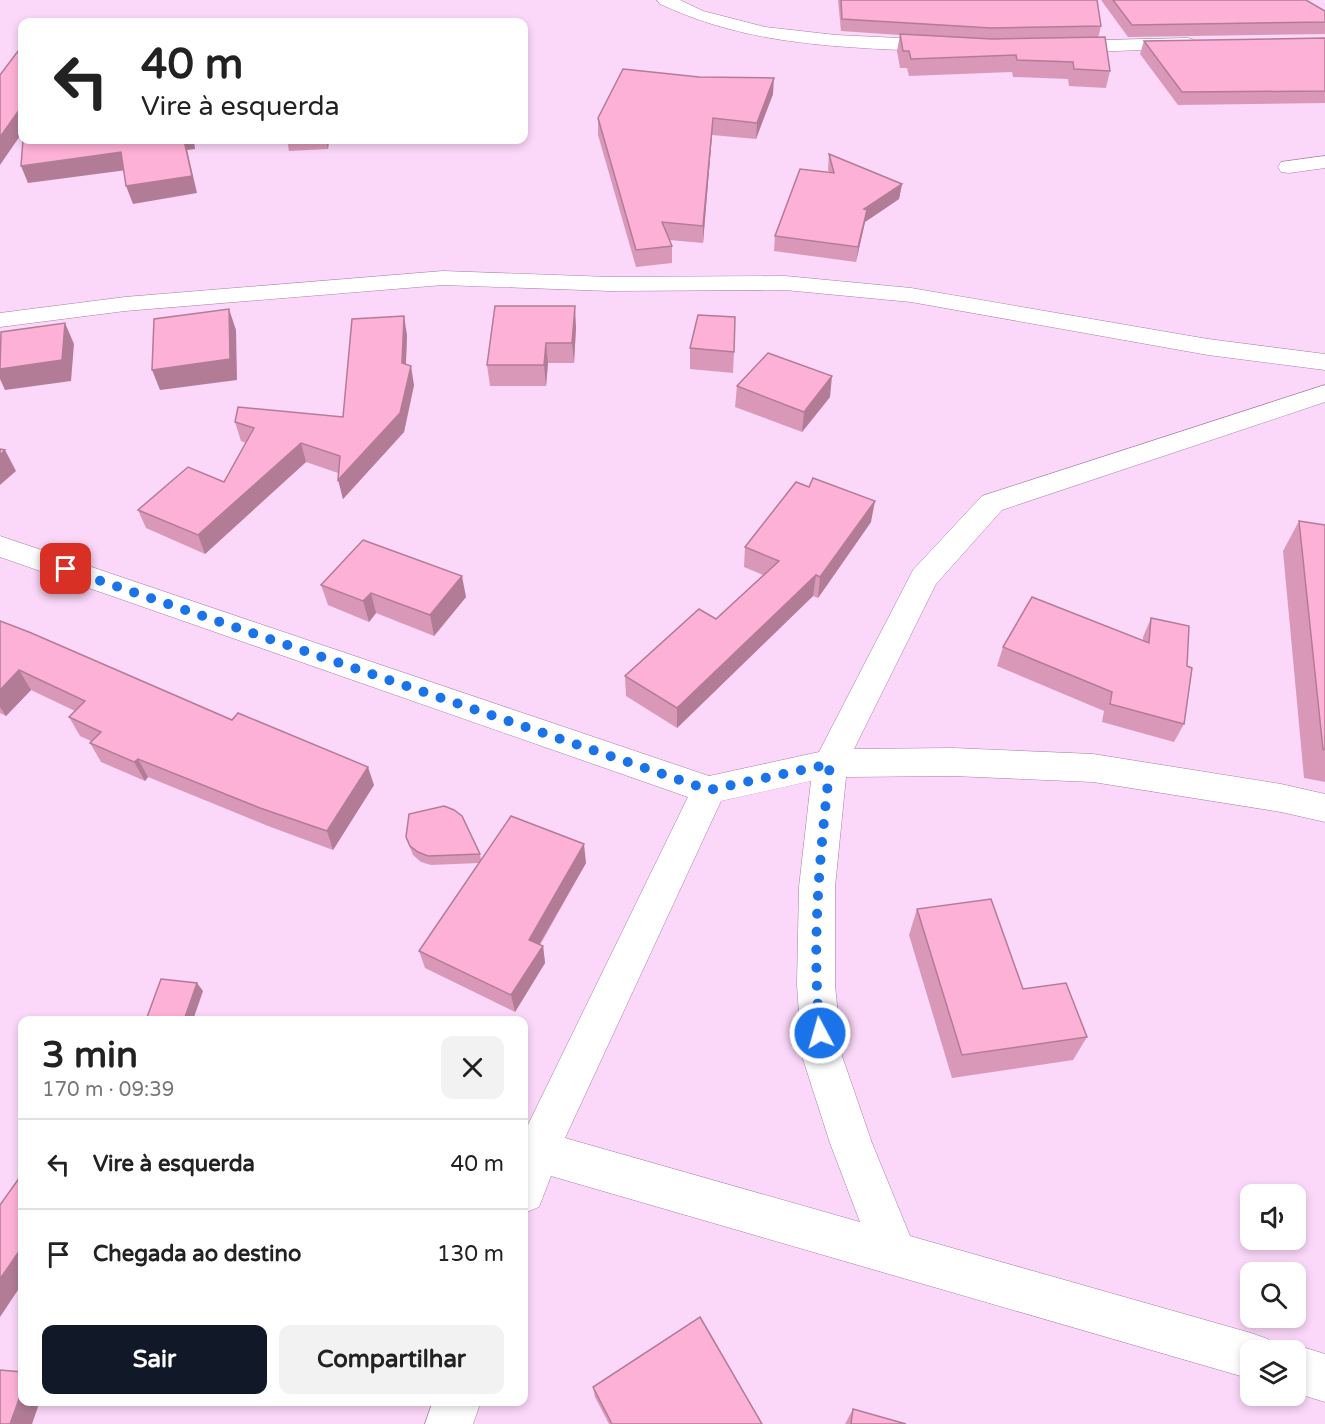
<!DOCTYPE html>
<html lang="pt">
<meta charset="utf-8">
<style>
body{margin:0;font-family:"Varela Round",sans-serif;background:#f2f2f2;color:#222;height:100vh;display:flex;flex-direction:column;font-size:22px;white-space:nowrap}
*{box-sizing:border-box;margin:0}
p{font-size:20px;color:#767676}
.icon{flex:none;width:33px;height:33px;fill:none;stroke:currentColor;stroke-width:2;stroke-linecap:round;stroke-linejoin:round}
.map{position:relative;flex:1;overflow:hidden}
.sheet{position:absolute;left:18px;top:1016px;width:510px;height:390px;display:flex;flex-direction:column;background:#fff;border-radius:12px;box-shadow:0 3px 9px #0003}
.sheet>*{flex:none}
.guide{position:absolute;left:18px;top:18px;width:510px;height:126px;border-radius:12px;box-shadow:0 3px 9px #0003;background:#fff;color:#222;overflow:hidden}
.tools{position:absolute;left:1240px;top:1184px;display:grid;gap:12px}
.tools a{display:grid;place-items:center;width:66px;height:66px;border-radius:12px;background:#fff;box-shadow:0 3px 9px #0003;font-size:30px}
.pin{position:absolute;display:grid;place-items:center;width:51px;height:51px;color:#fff;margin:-26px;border-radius:12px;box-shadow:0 3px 9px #0006}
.me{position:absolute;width:66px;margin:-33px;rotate:354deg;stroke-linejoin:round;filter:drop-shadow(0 0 4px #0008)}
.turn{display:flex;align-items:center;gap:21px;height:126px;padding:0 24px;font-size:27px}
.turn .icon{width:78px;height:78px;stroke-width:2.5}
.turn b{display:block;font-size:42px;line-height:51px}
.round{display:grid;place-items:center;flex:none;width:63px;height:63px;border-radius:12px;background:#f2f2f2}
.overview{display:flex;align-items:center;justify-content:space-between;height:102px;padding:0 24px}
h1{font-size:36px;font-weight:700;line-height:45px}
.action{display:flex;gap:12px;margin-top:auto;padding:12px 24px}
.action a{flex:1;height:69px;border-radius:12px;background:#111827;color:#fff;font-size:24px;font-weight:700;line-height:69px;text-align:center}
.action a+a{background:#f2f2f2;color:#222}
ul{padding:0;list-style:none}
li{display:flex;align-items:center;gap:18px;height:90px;padding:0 24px;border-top:2px solid #e0e0e0}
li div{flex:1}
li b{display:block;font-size:22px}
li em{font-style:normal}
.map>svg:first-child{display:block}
</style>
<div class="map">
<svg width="1325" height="1424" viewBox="0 0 1325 1424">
<rect width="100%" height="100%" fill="#fbd7f9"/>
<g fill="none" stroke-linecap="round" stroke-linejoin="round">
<defs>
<g id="minor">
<path d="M657 0H680L703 11 765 27 836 35 942 40 949 42 951 46 949 50 942 52C844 47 751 47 660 4Z"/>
<path d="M1188 38 1195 40 1197 44 1195 48 1063 53 1056 51 1054 47 1056 43 1063 41Z"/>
<path d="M1325 156V168L1289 173 1281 172 1278 167 1281 162Z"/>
<path d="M443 271 610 277 785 276 911 288 1208 339 1325 354V370L1208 355 911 302 785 290 610 291 443 285 125 311 0 327V313L125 297Z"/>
<path d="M1325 385V402L1002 510 936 584 854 749 953 748 1093 754 1281 784 1325 794V822L1281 812 1093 782 953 776 846 777 835 887V985L842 1056 872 1143 910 1236 1251 1333 1268 1339 1272 1350H1251V1379L551 1176 539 1207 524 1213V1133L688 797 0 557V536L709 776 819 752 913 570 982 496ZM811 781 799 887 797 985 802 1056 830 1143 860 1222 565 1138 721 801Z"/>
<path d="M1296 1345 1325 1354V1402L1296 1393V1350H1285Z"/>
<path d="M433 1401H481L473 1424H425Z"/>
</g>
</defs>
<!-- minor casing -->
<use href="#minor" stroke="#a87fa6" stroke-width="1"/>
<!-- minor -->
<use href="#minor" fill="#fff" fill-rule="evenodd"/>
</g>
<!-- wall -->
<g fill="#da98b9">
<path d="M838 0H1097L1101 26 1098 38 1110 71 1106 88 1069 86 1068 79 1013 77 1012 72 909 76 907 68H900L897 51 900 35 841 31Z"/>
<path d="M1101 0H1306L1325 11V34L1128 37Z"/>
<path d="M1325 38V103L1178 105 1140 54 1144 41Z"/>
<path d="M773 94 756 139 712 135 703 243 669 240 672 246V263L636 267 598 135V118Z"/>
<path d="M287 140H329L328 149 289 151Z"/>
<path d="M829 154 902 184 899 199 865 222 856 262 774 251 775 236 829 173 828 169Z"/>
<path d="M576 327 574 363H548L546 386H490L487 365Z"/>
<path d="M407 335 406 365 414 385 404 432 343 499 338 473 306 462 205 554 146 528 138 510 224 482 246 443 241 441 235 422 343 417Z"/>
<path d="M690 348 734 352 733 373 690 369Z"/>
<path d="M737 386 830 397 802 432 735 407Z"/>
<path d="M1299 521 1325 525V782L1304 778 1283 551Z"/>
<path d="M871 522 818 598 813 596 677 728 626 696 625 676 716 619 763 575 744 567 745 547Z"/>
<path d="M321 585 466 597 434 636 376 613 369 622 328 605Z"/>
<path d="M1151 618 1184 724 1174 742 1102 722 1104 711 997 666 1003 647 1143 641V637Z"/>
<path d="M0 621 374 785 333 850 268 826 148 777 145 781 101 762 90 743 91 741 80 736 69 717 75 711 31 690 6 716 0 713Z"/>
<path d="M406 837 480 854 481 860 586 863 540 945 543 946 545 963 515 1012 425 968 419 951 479 863 431 865 421 862 413 855Z"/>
<path d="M917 909 1087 1037 1073 1060 952 1078 909 935Z"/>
<path d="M593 1387 762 1424H609L595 1397Z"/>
<path d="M853 1409 906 1424H845Z"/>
</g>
<!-- shaded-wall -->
<g fill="#b27c96">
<path d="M774 78 773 94 756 139 757 123Z"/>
<path d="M22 106V133L0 165V137Z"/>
<path d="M713 118 712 135 703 243V226Z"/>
<path d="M184 140H194L195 149 187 150 197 193 133 204 126 186Z"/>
<path d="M326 140H329L328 149Z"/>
<path d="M121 152 127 170 28 183 21 166Z"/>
<path d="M902 184 899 199 865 222 856 262 864 209Z"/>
<path d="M575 306 576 327 574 363 572 343Z"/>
<path d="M229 309 236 330 237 380 160 390 152 370Z"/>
<path d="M404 316 407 335 405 382 402 363Z"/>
<path d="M65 323 74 344 71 381 5 390 0 379V369Z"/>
<path d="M546 343 548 363 546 386 544 365Z"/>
<path d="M411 366 414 385 404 432 343 499 338 480Z"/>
<path d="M832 376 830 397 802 432 804 412Z"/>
<path d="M301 443 306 462 205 554 198 535Z"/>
<path d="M5 450 16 471 0 485V455Z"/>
<path d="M875 501 871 522 818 598 820 577Z"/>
<path d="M816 575 813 596 677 728V708Z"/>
<path d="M462 576 466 597 434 636 430 615Z"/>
<path d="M371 593 376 613 369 622 363 601Z"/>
<path d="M19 670 31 690 6 716 0 707V690Z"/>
<path d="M138 759 148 777 145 781 134 762Z"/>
<path d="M368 767 374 785 333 850 327 831Z"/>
<path d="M584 844 586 863 532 957 529 940Z"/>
<path d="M543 946 545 963 515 1012 511 995Z"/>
<path d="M197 983 203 991 193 1020H184Z"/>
<path d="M22 1247V1284L0 1317V1279Z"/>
<path d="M22 1391V1401H40L32 1424H10Z"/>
</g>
<!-- building -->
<g fill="#feb1d7" stroke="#b27c96" stroke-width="1.5">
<path d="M841 0H1097L1101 26 991 28 842 19Z"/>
<path d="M1113 0H1306L1325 11V22L1132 25Z"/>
<path d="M900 34 992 39 1105 37 1110 71 1074 69 1073 62 1017 60 1016 55 911 59 909 51H903Z"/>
<path d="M1325 38V91L1182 92 1144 41Z"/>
<path d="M18 51 22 52V106L0 137V75Z"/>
<path d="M623 69 699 77 774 78 757 123 713 118 703 226 662 222 672 246 636 250 598 118Z"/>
<path d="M23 140H184L192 176 126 186 121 152 21 166Z"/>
<path d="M287 140H320L287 141Z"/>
<path d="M829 154 902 184 864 209 867 210 858 247 775 236 800 169 834 173Z"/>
<path d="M495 306H575L572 343H546L544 365H487Z"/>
<path d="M229 309 230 359 152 370 154 319Z"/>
<path d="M698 315 735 317 734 352 690 348Z"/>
<path d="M404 316 402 363 411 366 400 413 338 480 340 456 301 443 198 535 138 510 188 467 224 482 254 428 235 422 238 407 343 417 352 319Z"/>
<path d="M65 323 62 360 0 369 1 332Z"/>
<path d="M768 353 832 376 804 412 737 386Z"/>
<path d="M0 449 5 450 0 455Z"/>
<path d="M813 478 875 501 820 577 816 575 677 708 625 676 699 609 716 619 779 561 745 547 796 482 809 487Z"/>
<path d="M1299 521 1325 525V750L1323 749Z"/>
<path d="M363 540 462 576 430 615 371 593 363 601 321 585Z"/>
<path d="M1032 597 1149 643 1151 618 1189 626 1187 666 1192 668 1184 724 1110 704 1112 692 1003 647Z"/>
<path d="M0 621 29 632 232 720 238 713 368 767 327 831 260 808 138 759 134 762 90 743 101 732 69 717 85 701 19 670 0 690Z"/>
<path d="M444 806 454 810 462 816 480 854 428 856 418 852 410 846 406 837 409 814Z"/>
<path d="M511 816 584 844 529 940 543 946 511 995 419 951Z"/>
<path d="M991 899 1023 989 1066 983 1087 1037 962 1055 917 909Z"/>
<path d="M161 979 197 983 184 1020H146Z"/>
<path d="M22 1174V1247L0 1279V1205Z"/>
<path d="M700 1317 762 1424H612L593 1387Z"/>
<path d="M0 1370 22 1372V1391L10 1424H0Z"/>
<path d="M853 1409 906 1424H851Z"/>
</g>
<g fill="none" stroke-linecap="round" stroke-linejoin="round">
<!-- route -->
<path stroke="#1a73e8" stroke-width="10" stroke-dasharray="0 18" d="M66 569 709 790 830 764C820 855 811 940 820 1033"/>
</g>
</svg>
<div class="tools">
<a><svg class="icon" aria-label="sound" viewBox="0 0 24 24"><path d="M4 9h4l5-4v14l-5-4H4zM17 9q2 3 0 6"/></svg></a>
<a><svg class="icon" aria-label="search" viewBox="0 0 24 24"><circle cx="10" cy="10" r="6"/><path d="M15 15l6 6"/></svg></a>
<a><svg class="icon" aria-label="layers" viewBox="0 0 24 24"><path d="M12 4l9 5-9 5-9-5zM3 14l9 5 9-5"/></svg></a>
</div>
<div class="pin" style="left:66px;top:569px;background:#d93025"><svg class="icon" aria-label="arrive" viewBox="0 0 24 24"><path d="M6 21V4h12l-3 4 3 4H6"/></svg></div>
<svg class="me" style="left:820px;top:1033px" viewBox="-20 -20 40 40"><circle r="17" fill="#1a73e8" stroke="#fff" stroke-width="3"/><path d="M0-11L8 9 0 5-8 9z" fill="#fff"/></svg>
<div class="guide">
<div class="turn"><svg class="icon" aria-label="left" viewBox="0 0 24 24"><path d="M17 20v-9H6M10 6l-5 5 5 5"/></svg><div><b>40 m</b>Vire à esquerda</div></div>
</div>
<section class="sheet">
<div class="overview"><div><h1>3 min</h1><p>170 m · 09:39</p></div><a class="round"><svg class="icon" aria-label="close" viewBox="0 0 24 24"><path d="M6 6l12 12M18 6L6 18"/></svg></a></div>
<ul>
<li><svg class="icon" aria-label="left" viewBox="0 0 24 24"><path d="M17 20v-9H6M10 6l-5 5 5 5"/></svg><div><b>Vire à esquerda</b></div><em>40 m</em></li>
<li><svg class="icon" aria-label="arrive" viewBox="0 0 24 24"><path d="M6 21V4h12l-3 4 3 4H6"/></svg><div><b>Chegada ao destino</b></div><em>130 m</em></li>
</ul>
<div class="action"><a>Sair</a><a>Compartilhar</a></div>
</section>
</div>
